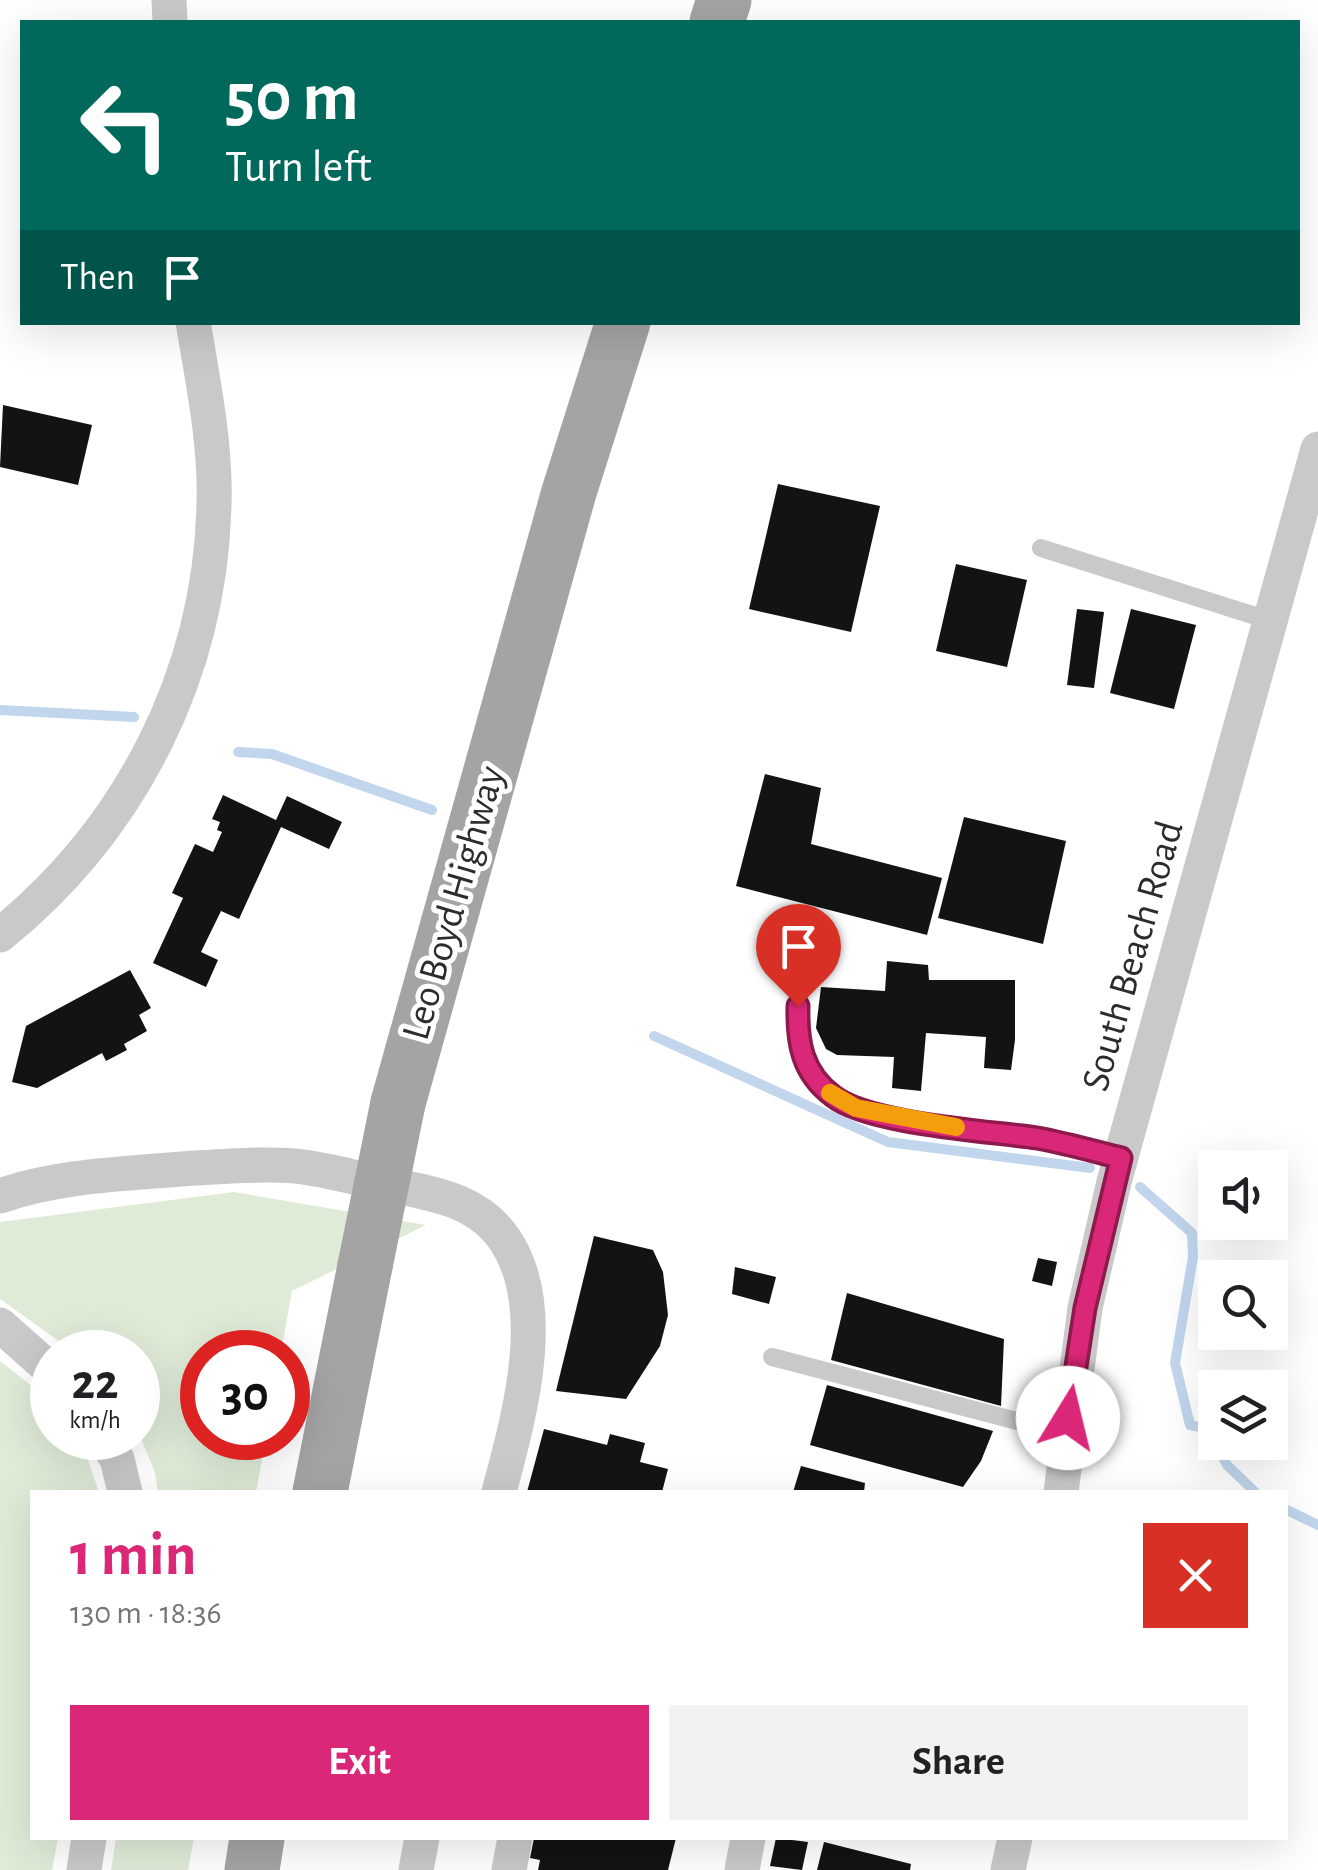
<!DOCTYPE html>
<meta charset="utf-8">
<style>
body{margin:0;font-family:"Alegreya Sans",sans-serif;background:#f2f2f2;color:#202124;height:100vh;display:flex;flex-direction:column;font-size:38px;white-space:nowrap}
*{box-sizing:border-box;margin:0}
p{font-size:32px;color:#757577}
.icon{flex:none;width:55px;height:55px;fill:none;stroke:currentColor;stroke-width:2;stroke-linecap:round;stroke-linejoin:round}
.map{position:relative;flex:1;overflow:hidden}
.details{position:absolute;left:30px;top:1490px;width:1258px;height:350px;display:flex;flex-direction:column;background:#fff;border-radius:0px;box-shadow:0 10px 40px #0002}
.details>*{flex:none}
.hud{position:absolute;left:20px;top:20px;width:1280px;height:305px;border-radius:0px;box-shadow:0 10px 40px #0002;background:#00695c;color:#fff;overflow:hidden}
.tools{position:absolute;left:1198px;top:1150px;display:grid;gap:20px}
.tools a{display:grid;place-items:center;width:90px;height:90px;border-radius:0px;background:#fff;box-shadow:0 10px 40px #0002;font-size:50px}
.speed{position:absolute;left:30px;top:1330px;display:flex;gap:20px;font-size:50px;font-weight:700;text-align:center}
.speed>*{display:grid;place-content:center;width:130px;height:130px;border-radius:50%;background:#fff;box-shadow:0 10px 40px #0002;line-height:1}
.speed small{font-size:25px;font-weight:400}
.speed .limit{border:15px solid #d22;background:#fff;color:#111}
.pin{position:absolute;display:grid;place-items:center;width:85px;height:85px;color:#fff;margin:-102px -42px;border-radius:50% 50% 50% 0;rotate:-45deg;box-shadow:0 0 10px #0007}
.pin .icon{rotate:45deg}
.me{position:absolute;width:110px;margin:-55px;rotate:9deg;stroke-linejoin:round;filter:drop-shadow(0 0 8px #0008)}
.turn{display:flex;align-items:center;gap:35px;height:210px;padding:0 40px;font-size:45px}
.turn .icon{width:130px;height:130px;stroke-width:2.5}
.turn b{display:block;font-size:70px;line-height:85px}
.then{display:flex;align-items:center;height:95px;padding:0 40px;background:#0003;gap:20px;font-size:38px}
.round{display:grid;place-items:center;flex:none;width:105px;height:105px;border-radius:0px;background:#f2f2f2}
.summary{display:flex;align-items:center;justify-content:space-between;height:170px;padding:0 40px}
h1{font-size:60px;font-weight:700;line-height:75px;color:#db2777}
.action{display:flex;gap:20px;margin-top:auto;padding:20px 40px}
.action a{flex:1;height:115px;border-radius:0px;background:#db2777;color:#fff;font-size:40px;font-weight:700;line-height:115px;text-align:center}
.action a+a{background:#f2f2f2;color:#202124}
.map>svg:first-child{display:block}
</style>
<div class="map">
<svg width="1318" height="1870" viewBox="0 0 1318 1870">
<rect width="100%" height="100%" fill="#fff"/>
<!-- green -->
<g fill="#dfebd7">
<path d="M234 1192 426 1225 292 1291 281 1352H202V1438H266L256 1492H158L155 1473 138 1431V1352H74L0 1299V1222Z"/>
<path d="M0 1361 52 1402V1438H77L86 1454 99 1492H32V1838H58L52 1870H0Z"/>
<path d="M116 1838H194L188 1870H111Z"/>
</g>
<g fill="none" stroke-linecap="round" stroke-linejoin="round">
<!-- stream -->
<g stroke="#c1d6ed" stroke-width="10">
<path d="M0 710 134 717"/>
<path d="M238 752 272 754 432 810"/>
<path d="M654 1036 888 1142 1090 1168"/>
<path d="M1140 1187 1192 1233 1193 1257 1175 1363 1190 1425 1209 1429 1215 1442"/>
<path d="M1215 1442 1227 1465 1255 1492"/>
<path d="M1285 1509 1318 1525"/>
</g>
</g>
<!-- building -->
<g fill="#131313">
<path d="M3 405 92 425 78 485 0 467Z"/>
<path d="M778 484 880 506 851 632 749 609Z"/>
<path d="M956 564 1027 580 1007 667 936 651Z"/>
<path d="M1077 609 1104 612 1094 688 1067 685Z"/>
<path d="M1131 609 1196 625 1174 709 1110 693Z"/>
<path d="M765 774 821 788 811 844 942 878 927 935 736 886Z"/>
<path d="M223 795 276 820 287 796 342 822 329 849 281 827 239 919 221 911 201 952 218 960 206 987 153 963 183 898 172 893 195 844 213 852 222 832 217 830 220 822 212 819Z"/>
<path d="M964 817 1066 841 1043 944 938 918Z"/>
<path d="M887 961 928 965 929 980H1015V1040L1011 1070 984 1068 986 1037 926 1033 921 1091 892 1088 894 1057 837 1055 826 1049 816 1028 821 987 885 991Z"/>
<path d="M130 970 151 1008 139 1015 147 1031 124 1044 127 1050 106 1061 102 1053 37 1088 12 1082 26 1026Z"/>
<path d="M594 1236 653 1250 663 1272 668 1315 660 1346 626 1399 556 1391Z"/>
<path d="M1038 1258 1057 1262 1052 1286 1032 1281Z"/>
<path d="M735 1267 776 1277 769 1304 732 1294Z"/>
<path d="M847 1293 1004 1339 1001 1406 831 1360Z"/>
<path d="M827 1385 993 1431 981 1461 963 1487 810 1445Z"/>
<path d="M544 1429 607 1445 610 1434 645 1443 640 1462 668 1469 662 1492H527Z"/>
<path d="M801 1466 865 1483 864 1492H793Z"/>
<path d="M534 1838H676L668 1870H538L540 1860 530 1858Z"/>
<path d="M776 1838 808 1842 802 1870 770 1866Z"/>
<path d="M824 1842 911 1864 910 1870H817Z"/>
</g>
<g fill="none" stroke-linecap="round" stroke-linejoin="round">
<!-- lane -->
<g stroke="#c9c9c9" stroke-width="18">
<path d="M1041 548 1271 621"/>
<path d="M804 965C800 996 790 1034 805 1064 816 1084 835 1101 856 1108 913 1129 979 1129 1038 1138 1066 1143 1093 1151 1121 1158"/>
<path d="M772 1357 1067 1434"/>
</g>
<!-- street -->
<g stroke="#c9c9c9" stroke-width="35">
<path d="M169 0 170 22"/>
<path d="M0 935C131 829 210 674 214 505 216 444 203 382 193 322"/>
<path d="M0 1196C57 1176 121 1174 181 1169 218 1167 258 1163 295 1166 325 1169 356 1178 385 1184 430 1193 478 1199 505 1240 551 1308 518 1420 499 1492"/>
<path d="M0 1325 52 1371"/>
<path d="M104 1438 117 1459 125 1492"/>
<path d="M1061 1492 1085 1308 1114 1182 1318 449"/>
<path d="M84 1870 89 1838"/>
<path d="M416 1870 422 1838"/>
<path d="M509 1870 515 1838"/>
<path d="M742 1870 748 1838"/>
<path d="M1008 1870 1015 1838"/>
</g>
<!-- primary -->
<g stroke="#a4a4a4" stroke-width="55">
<path d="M717 22 724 0"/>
<path d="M398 1103 569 492 623 322"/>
<path d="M320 1492 365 1266"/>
<path d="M252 1870 257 1838"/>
</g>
<!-- primary-bridge -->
<path stroke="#a4a4a4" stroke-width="55" d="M365 1266 398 1103"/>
</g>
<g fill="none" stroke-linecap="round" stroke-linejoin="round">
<defs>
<path id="route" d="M798 1006C797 1042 802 1073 833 1096 868 1124 989 1131 1037 1138 1065 1143 1093 1151 1121 1158L1085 1308 1068 1418"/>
</defs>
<!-- route casing -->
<use href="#route" stroke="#8e194d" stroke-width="25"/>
<!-- route -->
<use href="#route" stroke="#db2777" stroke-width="18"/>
<!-- slow -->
<path stroke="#f59e0b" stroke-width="18" d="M830 1093 856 1108 956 1127"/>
</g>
<g text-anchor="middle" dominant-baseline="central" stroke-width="10" stroke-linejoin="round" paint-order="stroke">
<!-- street labels -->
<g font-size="40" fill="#2c2c2c" stroke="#fff">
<text transform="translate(454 903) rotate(-74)">Leo Boyd Highway</text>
<text transform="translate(1133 956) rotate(-74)">South Beach Road</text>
</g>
</g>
</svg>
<div class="tools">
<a><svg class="icon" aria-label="sound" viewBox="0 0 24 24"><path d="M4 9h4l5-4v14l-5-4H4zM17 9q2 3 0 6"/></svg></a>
<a><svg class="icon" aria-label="search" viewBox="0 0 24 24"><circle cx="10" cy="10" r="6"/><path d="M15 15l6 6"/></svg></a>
<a><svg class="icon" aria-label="layers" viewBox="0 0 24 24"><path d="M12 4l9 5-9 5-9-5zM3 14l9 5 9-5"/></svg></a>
</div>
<div class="speed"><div>22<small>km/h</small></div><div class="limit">30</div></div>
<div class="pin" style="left:798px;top:1006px;background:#d93025"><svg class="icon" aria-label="arrive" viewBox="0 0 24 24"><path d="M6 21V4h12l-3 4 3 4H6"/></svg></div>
<svg class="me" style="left:1068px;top:1418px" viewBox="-20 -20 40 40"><circle r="19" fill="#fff"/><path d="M0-13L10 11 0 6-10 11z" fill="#db2777"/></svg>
<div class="hud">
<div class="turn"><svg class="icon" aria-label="left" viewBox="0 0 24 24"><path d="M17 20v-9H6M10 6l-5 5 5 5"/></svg><div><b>50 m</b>Turn left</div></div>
<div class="then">Then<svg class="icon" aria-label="arrive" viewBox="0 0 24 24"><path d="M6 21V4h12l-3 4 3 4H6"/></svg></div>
</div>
<section class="details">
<div class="summary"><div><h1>1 min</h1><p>130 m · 18:36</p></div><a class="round" style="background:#d93025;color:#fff"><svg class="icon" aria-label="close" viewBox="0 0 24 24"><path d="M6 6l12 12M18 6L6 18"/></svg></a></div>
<div class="action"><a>Exit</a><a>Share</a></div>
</section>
</div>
